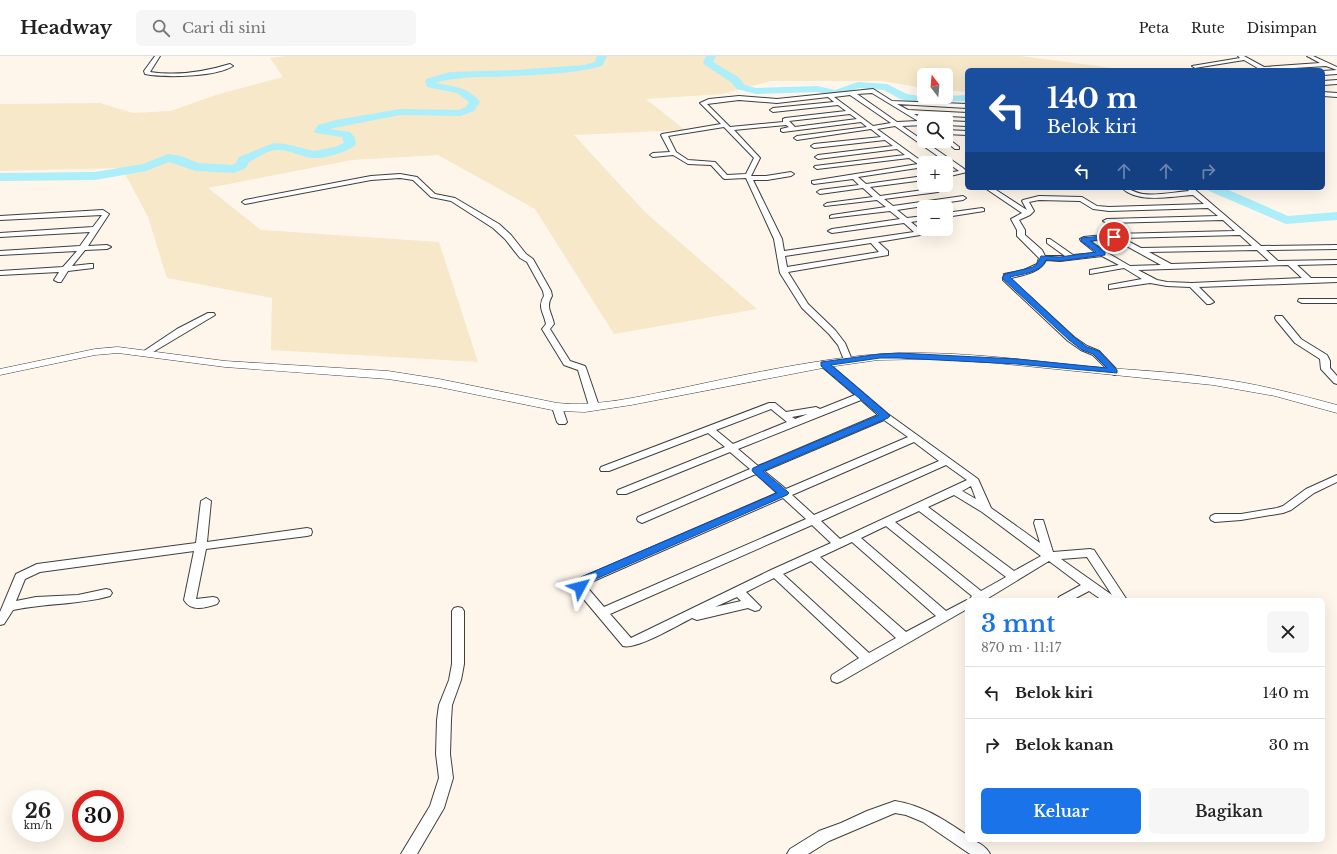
<!DOCTYPE html>
<html lang="id">
<meta charset="utf-8">
<style>
body{margin:0;font-family:"Libre Baskerville",serif;background:#f6f6f6;color:#222;height:100vh;display:flex;flex-direction:column;font-size:15px;white-space:nowrap}
*{box-sizing:border-box;margin:0}
p{font-size:13px;color:#767676}
.icon{flex:none;width:22px;height:22px;fill:none;stroke:currentColor;stroke-width:2;stroke-linecap:round;stroke-linejoin:round}
.map{position:relative;flex:1;overflow:hidden}
.panel{position:absolute;left:965px;top:542px;width:360px;height:244px;display:flex;flex-direction:column;background:#fff;border-radius:6px;box-shadow:0 4px 16px #0002}
.panel>*{flex:none}
.hud{position:absolute;left:965px;top:12px;width:360px;height:122px;border-radius:6px;box-shadow:0 4px 16px #0002;background:#1a4fa0;color:#fff;overflow:hidden}
.needle{width:26px;rotate:344deg}
.buttons{position:absolute;left:917px;top:12px;display:grid;gap:8px}
.buttons a{display:grid;place-items:center;width:36px;height:36px;border-radius:6px;background:#fff;box-shadow:0 4px 16px #0002;font-size:20px}
.speed{position:absolute;left:12px;top:734px;display:flex;gap:8px;font-size:20px;font-weight:700;text-align:center}
.speed>*{display:grid;place-content:center;width:52px;height:52px;border-radius:50%;background:#fff;box-shadow:0 4px 16px #0002;line-height:1}
.speed small{font-size:10px;font-weight:400}
.speed .limit{border:6px solid #d22;background:#fff;color:#111}
.pin{position:absolute;display:grid;place-items:center;width:34px;height:34px;color:#fff;margin:-17px;border:2px solid #fff;border-radius:50%;box-shadow:0 1px 4px #0007}
.me{position:absolute;width:44px;margin:-22px;rotate:52deg;stroke-linejoin:round;filter:drop-shadow(0 0 3px #0008)}
.turn{display:flex;align-items:center;gap:14px;height:84px;padding:0 16px;font-size:18px}
.turn .icon{width:52px;height:52px;stroke-width:2.5}
.turn b{display:block;font-size:28px;line-height:34px}
.lanes{display:flex;align-items:center;height:38px;padding:0 16px;background:#0003;justify-content:center;gap:20px;direction:ltr}
.lanes .off{opacity:.35}
.round{display:grid;place-items:center;flex:none;width:42px;height:42px;border-radius:6px;background:#f6f6f6}
.summary{display:flex;align-items:center;justify-content:space-between;height:68px;padding:0 16px}
h1{font-size:24px;font-weight:600;line-height:30px;color:#1a73e8}
.cta{display:flex;gap:8px;margin-top:auto;padding:8px 16px}
.cta a{flex:1;height:46px;border-radius:6px;background:#1a73e8;color:#fff;font-size:16px;font-weight:600;line-height:46px;text-align:center}
.cta a+a{background:#f6f6f6;color:#222}
ul{padding:0;list-style:none}
li{display:flex;align-items:center;gap:12px;height:52px;padding:0 16px;border-top:1px solid #e0e0e0}
li div{flex:1}
li b{display:block;font-size:15px}
li em{font-style:normal}
header{display:flex;align-items:center;gap:24px;box-sizing:border-box;height:56px;padding:0 20px;background:#fff;border-bottom:1px solid #e0e0e0}
header strong{font-size:19px}
nav{display:flex;gap:22px;margin-inline-start:auto;font-size:14px}
.search{width:280px;height:36px;background:#f6f6f6;display:flex;align-items:center;gap:10px;box-sizing:border-box;padding:0 14px;border-radius:6px;color:#767676;font-size:15px}
.map>svg:first-child{display:block}
</style>
<header>
<strong>Headway</strong>
<div class="search"><svg class="icon" aria-label="search" viewBox="0 0 24 24"><circle cx="10" cy="10" r="6"/><path d="M15 15l6 6"/></svg>Cari di sini</div>
<nav><a>Peta</a><a>Rute</a><a>Disimpan</a></nav>
</header>
<div class="map">
<svg width="1337" height="798" viewBox="0 0 1337 798">
<rect width="100%" height="100%" fill="#fff6eb"/>
<!-- farmland -->
<path fill="#f6e8c9" d="M286 0H1020L1128 14H967V36L946 34V19H924V32L881 25H771L722 38 646 43 685 74 574 79 646 157 757 253 614 278 535 153 438 99 352 104 208 132 261 174 439 186 478 306 271 294 272 242 167 222 148 161 122 112 0 115V48L100 47 133 57 170 55 219 38 283 21 270 2Z"/>
<g fill="none" stroke-linecap="round" stroke-linejoin="round">
<!-- river -->
<g fill="#aceefa" fill-rule="evenodd">
<path d="M597 0H607L602 10C568 19 531 19 496 21 475 21 455 21 435 27 452 30 469 31 480 46L474 55 460 60 400 59 329 73 350 76 355 82 356 88C350 96 323 103 313 102 301 101 289 93 277 94 268 94 257 102 249 106L246 112 234 117 196 115 169 106 146 115 95 124 0 125V117L95 116 143 108 168 98 181 100 198 107 232 109 236 107 239 101 274 87 285 88 314 95 335 91 344 87 342 81 316 77 314 75 318 69 336 64 400 53 459 54 466 51 469 46 457 37 427 31 425 25 426 23 450 16 515 14 584 9 595 6Z"/>
<path d="M706 0H716L713 6 738 21 745 29 756 32 817 30 835 34 858 26 887 28 907 38 924 41 967 39V45L914 46 900 43 884 34 859 32 836 40 817 36 756 38 737 33 731 26 705 9 703 7Z"/>
<path d="M1207 132H1224L1288 160 1337 156V164L1286 168 1209 135Z"/>
</g>
<defs>
<g id="minor">
<path d="M155 0H160L150 16C177 20 204 16 230 8L233 10C216 21 165 22 145 18L144 15Z"/>
<path d="M1238 0H1244L1264 11 1320 7 1307 0H1313L1337 11V18L1323 19V15L1337 14 1326 10 1261 14 1244 4 1195 12 1192 10 1240 2Z"/>
<path d="M1337 24V28L1323 29V25Z"/>
<path d="M873 33 892 45 967 48V52L897 48 908 54 967 57V61L914 58 924 64V69L902 70 963 112 967 116 946 121V117L959 115 895 70 877 73 924 107V111L858 121 866 128 924 120V124L870 131 880 140 938 132 941 134 938 136 884 143 893 150 963 140 966 142 963 144 897 154 907 162 924 160V164L911 166 924 177 920 179 878 186 888 195V199L788 216 808 248 835 274 845 287 852 304 848 307 844 304 838 289 829 278 802 252 780 217 774 183 746 122 725 123 723 122 711 109 688 108 673 99 653 101 650 99 653 97 670 96 661 79 662 78 721 68 700 47 709 43 739 40 777 43ZM872 37 918 65 897 66 857 38ZM850 39 891 67 873 70 834 41ZM828 41 834 46 773 52 770 54 773 56 838 49 846 55 785 62 783 63V66L730 71 707 48 739 44 777 47ZM850 58 857 63 795 71 789 65ZM861 66 867 71 797 80 794 82 797 84 871 73 881 81 814 88 811 90 814 92 885 84 893 90 818 99 815 101 818 103 897 93 905 99 815 110 814 111 817 113 909 102 918 108 812 125V127L814 128 853 123 859 129 820 134 817 136 820 138 863 132 873 141 827 147 824 149 825 150 877 144 886 151 832 159 830 160V162L890 155 900 163 832 173 828 175 832 177 904 167 914 176 784 195 782 183 753 124H767L791 120 794 118 791 116 766 120H751L760 102 734 74 786 69 789 71 781 73V75L783 76ZM724 71 754 102 746 118 727 119 715 106 688 104 676 96 668 80ZM871 187 879 196 787 211 785 200Z"/>
<path d="M1323 36 1337 37V41L1323 40Z"/>
<path d="M946 65 967 66V70L946 69Z"/>
<path d="M946 74 967 75V79L946 78Z"/>
<path d="M946 81 959 91V93H955L945 85Z"/>
<path d="M400 118 417 121 435 138 455 142 499 168 511 179 526 198 533 203 551 235 552 240C545 251 552 257 554 268L550 273 570 305 585 310 586 312 599 350 597 352H591L589 350 578 314 564 309 542 273 546 268C544 257 537 251 544 240L543 235 527 206 520 202 505 183 493 172 451 145 431 141 413 124 400 122 371 124 245 148 242 146 245 144 371 120Z"/>
<path d="M985 132H993L1027 154 1022 145 1023 144 1039 140 1082 141 1097 150 1109 151 1204 148 1193 139C1172 140 1138 148 1122 132 1130 132 1135 137 1143 138 1158 140 1174 136 1189 135L1186 132H1193L1261 190 1337 189V193L1266 194 1278 205 1337 204V208L1297 209 1311 222H1337V226L1199 231 1214 246 1210 248H1207L1190 231 1167 230 1150 227 1109 233V229L1142 223 1124 212 1090 218V214L1119 209 1102 200 1060 205 1046 204C1040 217 1023 219 1011 222V223L1074 281 1087 290 1099 295 1119 316 1115 319 1112 318 1093 299 1081 294 1068 285 1003 224 1004 218 1024 214 1037 208 1039 202 1017 180V174L1011 163 1022 157ZM1039 144 1080 145 1093 153 1109 155 1208 152 1218 160 1107 163 1103 165 1107 167 1223 164 1235 175 1113 178 1084 181 1080 183 1081 185 1096 197 1073 199 1050 183H1047V187L1065 200H1045L1042 194 1025 179V174L1019 164 1030 159 1034 155 1029 146ZM1240 179 1252 190 1141 192 1122 182ZM1112 182 1161 209 1130 210 1106 196 1090 185ZM1257 194 1269 205 1171 208 1149 196ZM1288 209 1302 222 1192 227 1167 226 1157 224 1138 214Z"/>
<path d="M982 152 984 153V155L946 161V157Z"/>
<path d="M103 154 109 158 88 190 107 189 111 191 107 193 85 194 72 210 90 208H93V212L68 215 61 226H58L54 224 59 216 0 219V215L63 211 77 195 0 199V195L80 190 90 176 0 181V177L93 171 102 159 0 164V160Z"/>
<path d="M1299 243H1337V247H1302L1298 245Z"/>
<path d="M208 257H214L215 259 148 299 145 300 141 297 177 273Z"/>
<path d="M1276 260H1282L1301 283 1327 299 1330 305V312L1337 320V328L1334 327 1321 313 1320 303 1295 287 1276 264 1275 262Z"/>
<path d="M824 305 827 306 888 358 978 423 991 452 1040 487 1034 467 1035 464H1043L1044 467 1053 496 1090 493 1094 494 1127 544H1102L1089 535 1072 544H1057L1059 541 1081 529 1049 505 985 544H969L972 540 886 470 861 482 946 555 967 544V553L842 625 837 627 832 625 831 622 832 619 859 602 774 522 746 536 761 551 759 554 755 555 748 552 697 564 692 562C678 569 636 594 623 590L576 534 574 531 576 524 777 437 756 418 642 467 638 465 637 463 638 461 750 413 730 396 626 438H618L617 436 618 434 725 391 708 377 609 415H601L600 413 601 411 769 347H775L786 356 816 351 820 353 855 339 821 310 820 308 821 306ZM861 344 878 359 758 410 738 393ZM771 353 787 366 733 388 716 374ZM808 358 795 363 792 361ZM884 364 908 381 786 433 764 415ZM914 386 939 405 814 459 792 439ZM946 409 967 424 840 483 821 465ZM971 430 976 443 962 435ZM954 439 982 456 1041 500 1014 515 928 451ZM783 442 806 463 604 551 586 530 589 527ZM919 455 1006 521 981 535 895 466ZM812 469 831 487 771 514 631 582 610 558ZM852 486 936 560 906 576 820 501ZM1087 501 1112 539 1061 503ZM811 505 896 582 869 597 783 518ZM737 541 741 545 715 551Z"/>
<path d="M557 348 562 351 567 366 565 368H559L557 366 552 351Z"/>
<path d="M1337 419V426L1314 437 1291 454 1283 457 1241 464 1215 466 1211 464 1210 462 1211 460 1215 458H1241L1277 452 1283 450 1306 433Z"/>
<path d="M206 442 211 445 207 486 307 472 311 473 312 476 311 479 307 480 206 493 196 543 213 541 217 542 219 545 217 548C205 552 191 556 184 544L194 495 40 516 25 523 16 545 36 541 78 539 106 533 110 534 112 537 110 540C78 549 45 547 13 554L4 568 0 569V556L16 518 37 508 196 487 201 445Z"/>
<path d="M458 551 462 552 464 555V608L461 624 452 649 451 664 450 698 453 722 444 752 417 798H401L430 750 439 722 436 698 437 664 439 649 449 624 452 608V555L454 552Z"/>
<path d="M895 745C924 750 943 763 967 779V784C976 784 986 790 990 798H970L923 766 906 759 895 757 829 785 808 798H787L790 793 819 775 841 767 867 755Z"/>
</g>
<path id="tertiary" d="M118 291 225 305 388 315 439 323 557 347C599 351 641 340 682 332 738 320 794 308 850 301 928 291 1005 302 1083 310 1126 314 1170 315 1213 322 1255 327 1296 338 1337 349V357L1275 340 1213 329 996 307 936 303 878 304 828 311 631 349 585 356 557 355 439 331 388 323 225 311 118 297 95 299 0 319V313L95 293Z"/>
</defs>
<!-- minor casing -->
<use href="#minor" stroke="#3f3f3f" stroke-width="2"/>
<!-- tertiary casing -->
<use href="#tertiary" stroke="#3f3f3f" stroke-width="1"/>
<!-- minor -->
<use href="#minor" fill="#fff" fill-rule="evenodd"/>
<!-- tertiary -->
<use href="#tertiary" fill="#fff" fill-rule="evenodd"/>
</g>
<!-- route -->
<path fill="#1a73e8" stroke="#114b97" d="M1114 179 1117 181 1116 182 1090 185 1105 196V199L1060 205 1046 204C1041 217 1022 218 1010 221L1074 281 1087 291 1099 295 1117 314V317L1017 308 899 302H880L831 309 888 358 890 360 888 362 763 415 787 435 789 437 787 439 589 526 586 529 584 533H577L575 527 581 521 777 437 753 416 752 414 753 412 879 359 821 310V306L880 298 899 297 1017 303 1107 312 1093 298 1082 294 1069 284 1002 222 1005 218 1033 211 1037 208 1041 200 1060 201 1096 196 1081 185V182Z"/>
</svg>
<div class="buttons">
<a><svg class="needle" viewBox="-14 -14 28 28"><path d="M0-13l5 13h-10z" fill="#e53935"/><path d="M0 13l5-13h-10z" fill="#767676"/></svg></a>
<a><svg class="icon" aria-label="search" viewBox="0 0 24 24"><circle cx="10" cy="10" r="6"/><path d="M15 15l6 6"/></svg></a>
<a>+</a>
<a>−</a>
</div>
<div class="speed"><div>26<small>km/h</small></div><div class="limit">30</div></div>
<div class="pin" style="left:1114px;top:181px;background:#d93025"><svg class="icon" aria-label="arrive" viewBox="0 0 24 24"><path d="M6 21V4h12l-3 4 3 4H6"/></svg></div>
<svg class="me" style="left:580px;top:531px" viewBox="-20 -20 40 40"><path d="M0-17L14 15 0 8-14 15z" fill="#1a73e8" stroke="#fff" stroke-width="4"/></svg>
<div class="hud">
<div class="turn"><svg class="icon" aria-label="left" viewBox="0 0 24 24"><path d="M17 20v-9H6M10 6l-5 5 5 5"/></svg><div><b>140 m</b>Belok kiri</div></div>
<div class="lanes"><svg class="icon" aria-label="left" viewBox="0 0 24 24"><path d="M17 20v-9H6M10 6l-5 5 5 5"/></svg><svg class="icon off" aria-label="ahead" viewBox="0 0 24 24"><path d="M12 20V5M6 11l6-6 6 6"/></svg><svg class="icon off" aria-label="ahead" viewBox="0 0 24 24"><path d="M12 20V5M6 11l6-6 6 6"/></svg><svg class="icon off" aria-label="right" viewBox="0 0 24 24"><path d="M7 20v-9h11M14 6l5 5-5 5"/></svg></div>
</div>
<section class="panel">
<div class="summary"><div><h1>3 mnt</h1><p>870 m · 11:17</p></div><a class="round"><svg class="icon" aria-label="close" viewBox="0 0 24 24"><path d="M6 6l12 12M18 6L6 18"/></svg></a></div>
<ul>
<li><svg class="icon" aria-label="left" viewBox="0 0 24 24"><path d="M17 20v-9H6M10 6l-5 5 5 5"/></svg><div><b>Belok kiri</b></div><em>140 m</em></li>
<li><svg class="icon" aria-label="right" viewBox="0 0 24 24"><path d="M7 20v-9h11M14 6l5 5-5 5"/></svg><div><b>Belok kanan</b></div><em>30 m</em></li>
</ul>
<div class="cta"><a>Keluar</a><a>Bagikan</a></div>
</section>
</div>
